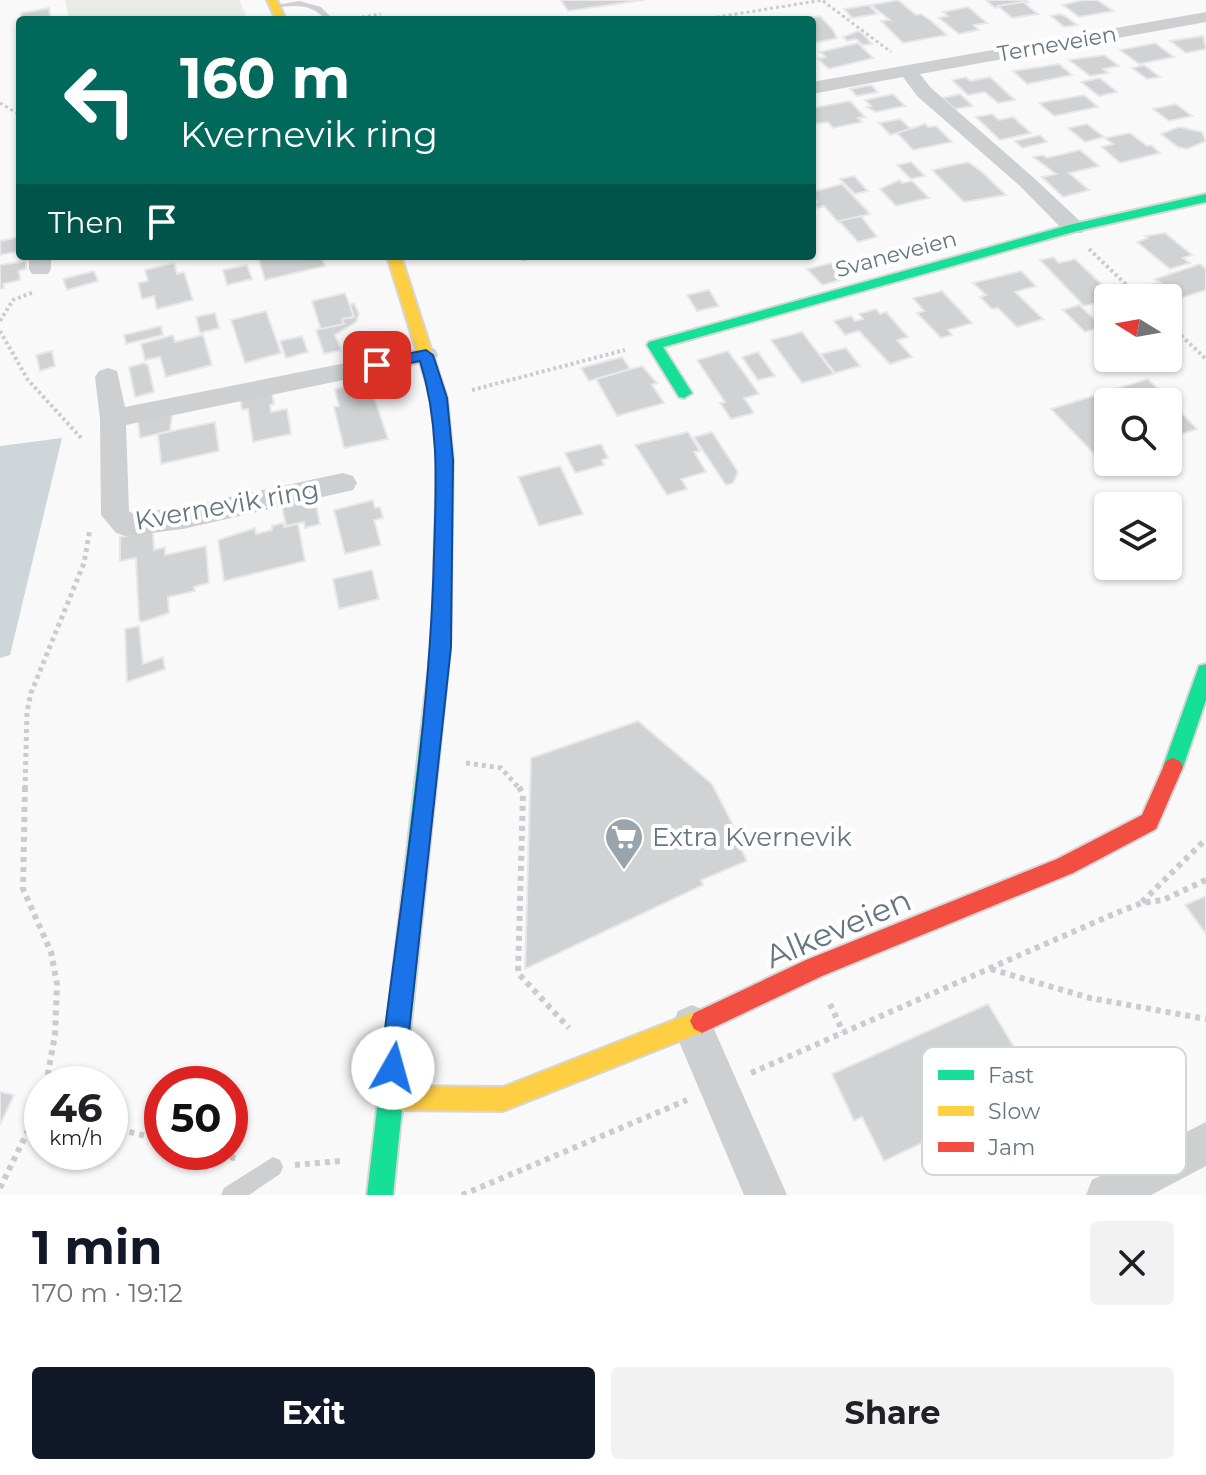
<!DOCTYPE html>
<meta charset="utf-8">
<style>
body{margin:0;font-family:Montserrat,sans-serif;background:#f2f2f2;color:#202124;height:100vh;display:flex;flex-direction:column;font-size:30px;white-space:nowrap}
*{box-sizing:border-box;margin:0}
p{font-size:26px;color:#757577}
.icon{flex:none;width:44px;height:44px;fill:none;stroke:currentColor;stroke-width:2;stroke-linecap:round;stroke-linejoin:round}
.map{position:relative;height:1195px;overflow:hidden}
.sheet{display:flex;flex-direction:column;background:#fff;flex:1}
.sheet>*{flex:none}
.hud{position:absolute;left:16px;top:16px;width:800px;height:244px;border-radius:8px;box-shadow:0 2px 6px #0004;background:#00695c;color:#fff;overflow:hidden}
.needle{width:52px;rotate:281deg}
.tools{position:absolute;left:1094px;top:284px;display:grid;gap:16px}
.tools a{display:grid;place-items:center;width:88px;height:88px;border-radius:8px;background:#fff;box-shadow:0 2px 6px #0004;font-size:40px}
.speed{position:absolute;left:24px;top:1066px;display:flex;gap:16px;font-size:40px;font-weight:700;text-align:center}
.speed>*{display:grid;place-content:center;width:104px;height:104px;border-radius:50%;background:#fff;box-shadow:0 2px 6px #0004;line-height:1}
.speed small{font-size:20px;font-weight:400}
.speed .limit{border:12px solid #d22;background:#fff;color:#111}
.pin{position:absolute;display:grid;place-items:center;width:68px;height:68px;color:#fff;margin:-34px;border-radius:16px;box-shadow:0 4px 12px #0006}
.me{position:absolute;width:88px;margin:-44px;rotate:7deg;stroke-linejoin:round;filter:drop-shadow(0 0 6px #0008)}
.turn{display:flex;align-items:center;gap:28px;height:168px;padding:0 32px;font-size:36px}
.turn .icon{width:104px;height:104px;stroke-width:2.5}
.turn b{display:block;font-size:56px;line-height:68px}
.then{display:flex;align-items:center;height:76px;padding:0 32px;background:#0003;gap:16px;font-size:30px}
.round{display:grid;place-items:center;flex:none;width:84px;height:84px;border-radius:8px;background:#f2f2f2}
.headline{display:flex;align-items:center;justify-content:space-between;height:136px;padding:0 32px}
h1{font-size:48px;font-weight:700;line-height:60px;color:#111827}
.action{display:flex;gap:16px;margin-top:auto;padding:16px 32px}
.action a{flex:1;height:92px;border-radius:8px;background:#111827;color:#fff;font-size:32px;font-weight:700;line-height:92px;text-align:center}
.action a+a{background:#f2f2f2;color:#202124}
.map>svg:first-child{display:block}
</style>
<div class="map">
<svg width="1206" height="1195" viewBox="0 0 1206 1195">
<rect width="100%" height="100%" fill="#f9f9f9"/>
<!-- green -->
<path fill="#e8ebe6" d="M65 0H239L248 20H69Z"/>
<!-- water -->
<path fill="#ced6d9" d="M62 438 10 655 0 658V446Z"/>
<!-- building -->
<g fill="#d0d2d3" stroke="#e8e8e8" stroke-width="2">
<path d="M561 0H644L568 11Z"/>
<path d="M898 0 916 15 921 14 930 20 947 35 903 43 881 21 890 20 871 5Z"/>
<path d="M986 0H1025L1028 2 995 8Z"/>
<path d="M1083 0H1097L1113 11 1079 17 1063 5Z"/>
<path d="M1023 2 1038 14 1012 18 998 6Z"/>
<path d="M869 5 877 14 852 18 844 9Z"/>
<path d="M968 7 987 23 974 25 979 30 959 34 939 18 948 16 943 12Z"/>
<path d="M49 8 51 20H22L21 13Z"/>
<path d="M1060 14 1065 16 1077 25 1064 27 1051 16Z"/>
<path d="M820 16 833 30 837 38 815 43 812 20H792Z"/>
<path d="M858 31 863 34 872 44 863 45 856 39 847 41 843 37Z"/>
<path d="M1203 36 1206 49 1186 53 1170 41Z"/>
<path d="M858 43 873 58 829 69 818 59 826 57 820 52Z"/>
<path d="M1155 43 1174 57 1139 64 1120 50Z"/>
<path d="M1104 55 1119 66 1103 69 1109 73 1090 76 1069 60Z"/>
<path d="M1059 64 1072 75 1027 84 1013 71Z"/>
<path d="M1144 65 1160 77 1147 79 1132 68Z"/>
<path d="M966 77 970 81 990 77 1015 100 998 103 985 92 968 95 952 80Z"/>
<path d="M1100 78 1117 92 1099 96 1081 82Z"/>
<path d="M871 85 878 92 857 96 850 89Z"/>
<path d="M893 94 905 106 876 112 867 107 871 106 865 100Z"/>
<path d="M960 94 973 106 955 109 942 98Z"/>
<path d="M1084 95 1098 107 1054 116 1039 103Z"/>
<path d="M850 101 865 117 858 118 862 122 833 128 828 122 812 124V108Z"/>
<path d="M1176 104 1192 116 1169 121 1153 109Z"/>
<path d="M992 114 999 120 1013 117 1031 133 1000 140 976 117Z"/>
<path d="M900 119 912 130 890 135 879 123Z"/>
<path d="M925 124 928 127 936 126 952 142 913 150 897 133Z"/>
<path d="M1087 124 1104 137 1085 142 1068 128Z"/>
<path d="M1179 127 1202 132 1206 141 1187 149 1178 147 1161 134Z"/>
<path d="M1130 133 1147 146 1151 145 1160 153 1120 163 1102 147 1113 144 1105 138Z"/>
<path d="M1040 135 1047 142 1022 148 1015 141Z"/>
<path d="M1080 150 1099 166 1069 173 1089 190 1063 197 1042 177 1056 174 1033 157 1043 155 1047 158Z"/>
<path d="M911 162 925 176 911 179 897 165Z"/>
<path d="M968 162 982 172 1006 195 964 202 932 170Z"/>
<path d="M854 176 868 191 855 194 840 179Z"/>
<path d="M899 180 902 183 912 181 929 198 896 206 880 189Z"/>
<path d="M842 184 870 214 838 222 824 206 818 208 813 203 817 202 812 192Z"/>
<path d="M861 216 877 237 858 242 839 221Z"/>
<path d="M1165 233 1192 255 1183 258 1190 263 1170 269 1137 242 1148 238 1145 236Z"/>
<path d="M20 237V251L0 255V241Z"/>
<path d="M321 256 325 266 265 280 258 257Z"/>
<path d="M1053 257 1059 263 1075 259 1116 298 1084 306 1040 260Z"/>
<path d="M26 261V269L19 271 20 280 3 284 4 288 0 289V265Z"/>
<path d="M174 263 177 274 184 272 193 300 157 309 154 296 142 299 138 283 148 281 145 270Z"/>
<path d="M831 263 845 279 822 285 807 269Z"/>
<path d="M1200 264 1206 269V290L1181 298 1155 279Z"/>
<path d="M247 265 252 279 227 285 223 270Z"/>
<path d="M94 271 98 281 67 290 63 279Z"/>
<path d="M1021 271 1036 286 1015 292 1043 319 1017 327 998 308 992 309 980 297 986 295 973 283Z"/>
<path d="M1157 283 1175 298H1149L1138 289Z"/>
<path d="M709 290 719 306 697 311 687 295Z"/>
<path d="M942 291 972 323 948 330 952 335 941 338 917 313 924 311 913 298Z"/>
<path d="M345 293 354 317 342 319 344 324 321 330 312 301Z"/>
<path d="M354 303 359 314 356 322 335 335 341 350 324 354 316 330 344 324 342 319 354 317 350 305Z"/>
<path d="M1079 305 1093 318 1099 317 1108 325 1085 332 1063 310Z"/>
<path d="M876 309 880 314 886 312 908 337 897 340 912 357 890 364 859 331 845 335 834 321 851 316 855 321 863 319 859 314Z"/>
<path d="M266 311 281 353 245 363 231 320Z"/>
<path d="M215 313 219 328 200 333 196 317Z"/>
<path d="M161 326 163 335 126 344 124 335Z"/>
<path d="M802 332 834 374 802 383 771 340Z"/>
<path d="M173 335 175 342 203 335 212 365 166 377 160 357 145 360 141 344Z"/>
<path d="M302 336 308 352 286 358 280 341Z"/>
<path d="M846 348 860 366 835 373 821 354Z"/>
<path d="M52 351 55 366 40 371 36 355Z"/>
<path d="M728 351 759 394 744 398 754 413 731 419 720 403 725 402 697 360Z"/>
<path d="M758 352 775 376 758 380 742 357Z"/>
<path d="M622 357 630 369 589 381 581 368Z"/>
<path d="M144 363 148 365 154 392 135 397 129 367Z"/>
<path d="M642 366 657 383 652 385 664 403 617 416 596 379Z"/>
<path d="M1148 379 1197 429 1178 435 1175 432 1168 434V402H1108V454L1097 457 1051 409Z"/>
<path d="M369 382 388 439 344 448 334 407 339 406 335 389Z"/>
<path d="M272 392 274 404 270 405 271 412 287 409 291 434 253 442 248 409 242 410 240 398Z"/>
<path d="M172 414 170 431 140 438 138 421Z"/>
<path d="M215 422 219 451 161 464 158 434Z"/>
<path d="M688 432 700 451 694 452 706 472 681 479 687 489 667 495 635 445Z"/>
<path d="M712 432 738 472 733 483 726 485 694 437Z"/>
<path d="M601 444 608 458 602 460 604 465 575 473 565 453Z"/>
<path d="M560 466 583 514 539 526 518 477Z"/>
<path d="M314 495 320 524 305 528 304 522 286 526 281 502Z"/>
<path d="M373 500 375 508 380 507 383 518 374 520 381 545 345 554 334 510Z"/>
<path d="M283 523 284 527 298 524 305 561 224 581 218 540 255 528 256 534 272 530V526Z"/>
<path d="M153 530 154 550 165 547V555L206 546 209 583 194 587 195 591 168 597 169 613 142 622 139 620 136 558 120 561V537Z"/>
<path d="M372 570 379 599 339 609 333 579Z"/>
<path d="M139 626 143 664 163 657 165 669 127 682 125 629Z"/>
<path d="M638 721 712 784 740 839 736 840 747 861 701 880 703 885 525 969 531 758Z"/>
<path d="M1206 896V934L1185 905Z"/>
<path d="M988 1004 1014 1047 1006 1050 1030 1092 884 1161 862 1117 854 1121 832 1074Z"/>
<path d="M0 1092 14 1095 0 1125Z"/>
</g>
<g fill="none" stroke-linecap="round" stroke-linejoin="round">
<defs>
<g id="fast">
<path d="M1206 194V202L1077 231 663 347 692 393 684 398 679 397 647 345 649 342 1069 225Z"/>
<path d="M1206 664V700L1183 767 1180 773 1173 776 1166 773 1163 767 1197 672 1199 666Z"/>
<path d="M435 690 442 692 445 698 393 1195H367L425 698 428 692Z"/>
</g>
<g id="slow">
<path d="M267 0H277L286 20H276Z"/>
<path d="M387 256H401L447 398 453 460 450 647 445 698 442 704 435 706 428 704 425 698 432 647 437 460 431 398Z"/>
<path d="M702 1009 710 1013 714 1021 710 1029 503 1111 389 1110 380 1107 377 1098 380 1089 389 1086 503 1087Z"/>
</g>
<path id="jam" d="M1173 758 1180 761 1183 767 1156 829 1073 873 822 976 702 1033 694 1029 690 1021 694 1013 806 960 1057 859 1142 815 1166 761Z"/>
</defs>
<!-- fast casing -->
<use href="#fast" stroke="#d5d6d7" stroke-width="4"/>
<!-- slow casing -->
<use href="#slow" stroke="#d5d6d7" stroke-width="4"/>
<!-- jam casing -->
<use href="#jam" stroke="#d5d6d7" stroke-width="4"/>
<!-- path-far3 -->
<g stroke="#cbcccd" stroke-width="3" stroke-dasharray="3 3" stroke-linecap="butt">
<path d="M823 1 891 52"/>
<path d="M350 19 381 14"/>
<path d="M699 20 823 0"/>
<path d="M0 103 20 115"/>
</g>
<!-- path-far2 -->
<g stroke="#cbcccd" stroke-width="4" stroke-dasharray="3 3" stroke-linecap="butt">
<path d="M1089 249 1140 298"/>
<path d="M0 321 13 300 34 292"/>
<path d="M1168 323 1206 359"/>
<path d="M0 331 28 380 83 440"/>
<path d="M472 390 625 350"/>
</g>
<!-- path-far1 -->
<g stroke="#cbcccd" stroke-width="5" stroke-dasharray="4 4" stroke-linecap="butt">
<path d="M466 763 501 768 520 789"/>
<path d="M25 789 27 712 31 693 84 563 90 529"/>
</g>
<!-- path -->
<g stroke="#cbcccd" stroke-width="6" stroke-dasharray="5 5" stroke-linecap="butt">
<path d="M25 787 23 889 51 952 57 984 55 1035 46 1084"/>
<path d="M519 787 523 794 518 973 569 1028"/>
<path d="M1142 902 1206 839"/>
<path d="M991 969 1090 998 1206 1019"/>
<path d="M830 1004 843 1032"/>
<path d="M751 1073 1116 913 1142 903 1163 900 1206 880"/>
<path d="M110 1127 162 1140"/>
<path d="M211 1152 238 1159"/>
<path d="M295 1165 340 1161"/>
<path d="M0 1188 42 1102"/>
<path d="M462 1195 687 1100"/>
</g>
<!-- lane -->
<g fill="#cecfd0" fill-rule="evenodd">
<path d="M299 1 321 7 334 20H326C311 3 296 5 275 8L271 6Z"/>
<path d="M521 256H532L525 261 521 260Z"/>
<path d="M273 1157 280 1160 283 1167 280 1174 249 1195H221L224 1188Z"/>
</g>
<!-- street -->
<g fill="#cecfd0" fill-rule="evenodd">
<path d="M1206 12V22L920 74 931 88 1034 178 1082 223 1085 228 1082 233H1066L1020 186 917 96 903 77 812 94V82Z"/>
<path d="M29 256H51V269L48 274H32L29 269Z"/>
<path d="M426 347 435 349 438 355 435 361 126 425 129 511 132 513 183 507 343 473 353 476 357 483 353 490 183 529 126 536 116 533 101 515 100 419 95 377 99 371 108 368 117 371 125 407Z"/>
<path d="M692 1005 706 1011 787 1195H744L672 1025 678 1011Z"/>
<path d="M1206 1122V1166L1151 1195H1086L1092 1180Z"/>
</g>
<!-- fast -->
<use href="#fast" fill="#16e098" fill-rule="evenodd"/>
<!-- slow -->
<use href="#slow" fill="#ffcf43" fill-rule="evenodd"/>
<!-- jam -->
<use href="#jam" fill="#f24e42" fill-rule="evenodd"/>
</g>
<!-- route -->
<path fill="#1a73e8" stroke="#114b97" stroke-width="2" d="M426 350 433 355 447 398 453 460 451 647 405 1068 401 1076 393 1080 384 1076 380 1068C401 897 430 726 434 554 436 488 440 425 420 361L377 370 370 365 377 360Z"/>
<!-- icons -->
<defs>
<symbol id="supermarket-pin" viewBox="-11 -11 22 30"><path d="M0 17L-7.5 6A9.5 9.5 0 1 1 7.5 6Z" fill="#99a4ac" stroke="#fff"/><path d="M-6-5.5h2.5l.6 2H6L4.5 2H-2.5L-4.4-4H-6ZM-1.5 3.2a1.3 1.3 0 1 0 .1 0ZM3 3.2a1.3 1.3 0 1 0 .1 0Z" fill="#fff"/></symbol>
</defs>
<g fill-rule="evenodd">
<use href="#supermarket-pin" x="602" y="815" width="44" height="60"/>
</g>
<g text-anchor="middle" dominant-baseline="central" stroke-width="8" stroke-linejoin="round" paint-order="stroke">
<!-- far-street labels -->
<g font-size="22" fill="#657683" stroke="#fff">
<text transform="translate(1057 44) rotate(-10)">Terneveien</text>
<text transform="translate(896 254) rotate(-15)">Svaneveien</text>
</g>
<!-- street labels -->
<g font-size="26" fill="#657683" stroke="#fff">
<text transform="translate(227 505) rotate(-10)">Kvernevik ring</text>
</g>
<!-- poi labels -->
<g font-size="26" fill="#657683" stroke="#fff" text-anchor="start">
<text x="652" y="837">Extra Kvernevik</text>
</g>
<!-- near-street labels -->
<g font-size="32" fill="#657683" stroke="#fff">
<text transform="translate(838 928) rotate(-23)">Alkeveien</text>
</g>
</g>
<!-- legend -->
<rect x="922" y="1047" width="264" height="128" rx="12" fill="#fff" stroke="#d1d6da" stroke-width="2"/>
<rect x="938" y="1070" width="36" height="10" fill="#16e098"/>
<rect x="938" y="1106" width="36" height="10" fill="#ffcf43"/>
<rect x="938" y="1142" width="36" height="10" fill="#f24e42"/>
<g font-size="22" fill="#657683">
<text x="988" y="1083">Fast</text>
<text x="988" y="1119">Slow</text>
<text x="988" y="1155">Jam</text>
</g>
</svg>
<div class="tools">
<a><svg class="needle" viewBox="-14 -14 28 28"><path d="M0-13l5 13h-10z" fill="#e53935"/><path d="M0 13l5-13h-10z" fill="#757577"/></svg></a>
<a><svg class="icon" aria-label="search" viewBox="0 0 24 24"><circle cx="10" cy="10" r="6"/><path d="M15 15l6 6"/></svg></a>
<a><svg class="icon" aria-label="layers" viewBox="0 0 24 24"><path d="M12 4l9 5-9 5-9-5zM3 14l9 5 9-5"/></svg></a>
</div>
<div class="speed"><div>46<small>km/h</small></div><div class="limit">50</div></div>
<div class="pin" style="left:377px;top:365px;background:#d93025"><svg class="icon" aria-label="arrive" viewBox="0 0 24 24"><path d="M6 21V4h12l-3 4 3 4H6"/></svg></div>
<svg class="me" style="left:393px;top:1068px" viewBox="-20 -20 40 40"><circle r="19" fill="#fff"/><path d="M0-13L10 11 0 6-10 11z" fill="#1a73e8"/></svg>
<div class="hud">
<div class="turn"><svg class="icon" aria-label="left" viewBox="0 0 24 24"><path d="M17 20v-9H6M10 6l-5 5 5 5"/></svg><div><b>160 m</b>Kvernevik ring</div></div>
<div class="then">Then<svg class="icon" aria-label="arrive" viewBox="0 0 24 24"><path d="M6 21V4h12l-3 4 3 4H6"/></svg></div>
</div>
</div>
<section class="sheet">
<div class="headline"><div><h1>1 min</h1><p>170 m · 19:12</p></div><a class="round"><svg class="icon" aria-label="close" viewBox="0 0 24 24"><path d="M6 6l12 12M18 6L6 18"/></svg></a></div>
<div class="action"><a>Exit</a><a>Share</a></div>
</section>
